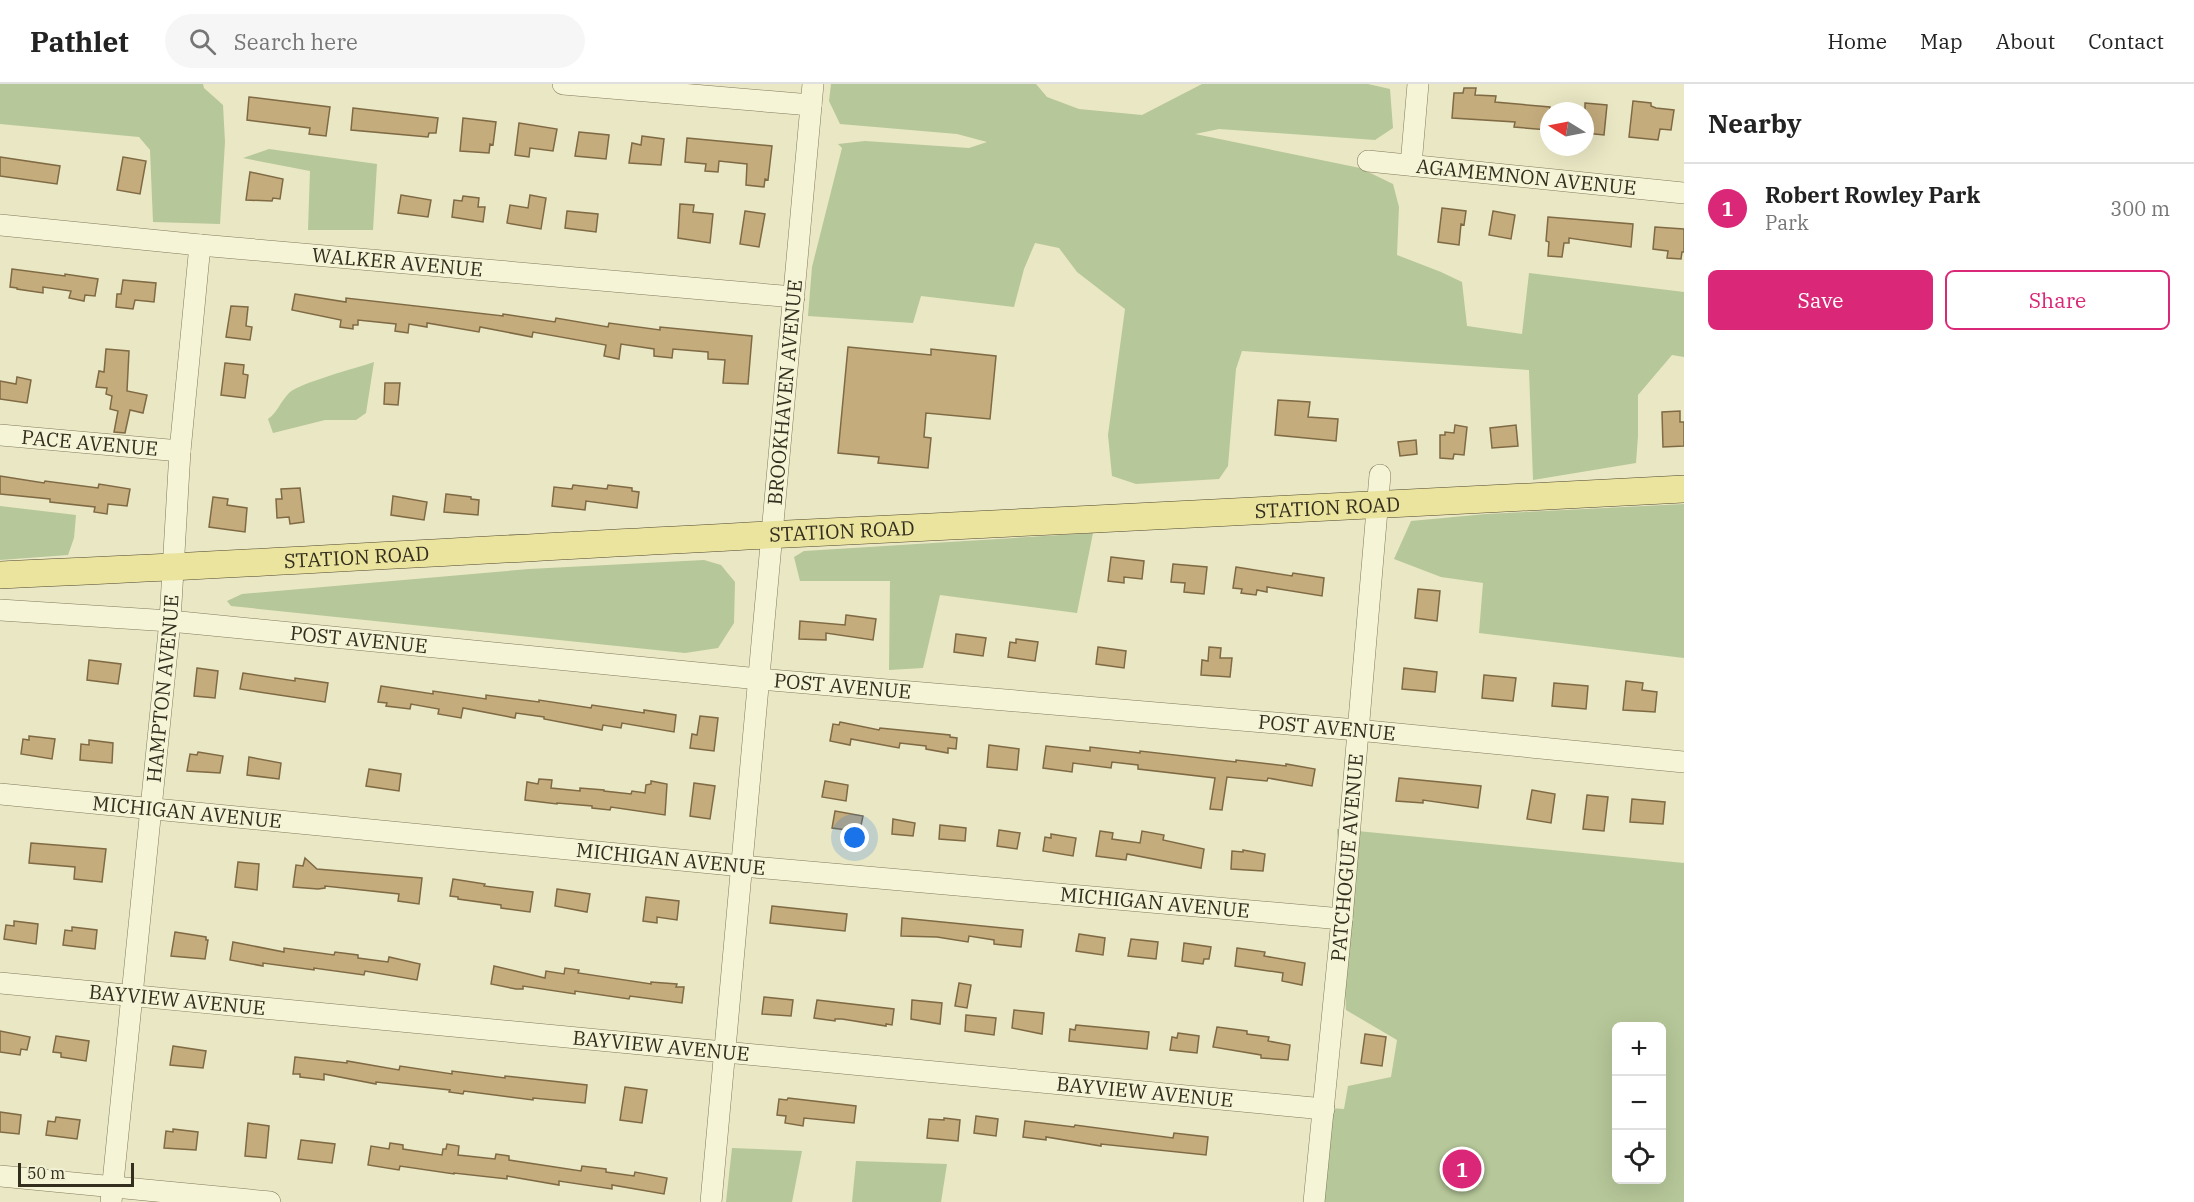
<!DOCTYPE html>
<meta charset="utf-8">
<style>
body{margin:0;font-family:"IBM Plex Serif",serif;background:#f6f6f6;color:#222}
.controls{position:absolute;right:18px;bottom:18px;display:grid;overflow:hidden;border-radius:9px;box-shadow:0 6px 24px #0002}
.controls button{width:54px;height:54px;display:grid;place-items:center;padding:0;border:0;border-bottom:2px solid #e0e0e0;background:#fff;color:#222;font:30px sans-serif}
.compass{position:absolute;left:1540px;top:18px;width:54px;height:54px;border-radius:50%;background:#fff;box-shadow:0 6px 24px #0002;rotate:280deg}
.scale{position:absolute;left:18px;bottom:15px;width:116px;box-sizing:border-box;padding-left:6px;border:3px solid #342e1f;border-top:0;font-size:16px;line-height:21px;white-space:nowrap;color:#342e1f;-webkit-text-stroke:4px #f2f0d3;paint-order:stroke}
.you{position:absolute;left:855px;top:754px;width:21px;height:21px;margin:-15px;border:4px solid #fff;border-radius:50%;background:#1a73e8;box-shadow:0 0 0 9px #1a73e833}
.badge{display:grid;place-items:center;width:39px;height:39px;border-radius:50%;background:#db2777;color:#fff;font-size:20px;font-weight:700}
.pin{position:absolute;translate:-50% -50%;border:3px solid #fff;box-shadow:0 2px 6px #0006}
.list{margin:0;padding:0;list-style:none}
h2{display:flex;justify-content:space-between;align-items:center;height:78px;margin:0;padding:0 24px;font-size:26px}
h2 small{font-size:20px;font-weight:400;color:#767676}
.list li{display:grid;grid-template-columns:39px 1fr auto;gap:18px;align-items:center;box-sizing:border-box;height:90px;padding:0 24px;border-top:2px solid #e0e0e0}
.list b{display:block;font-size:22px;white-space:nowrap}
.list p{margin:0;font-size:20px;white-space:nowrap;color:#767676}
.list em{font-size:20px;font-style:normal;color:#767676}
.actions{display:flex;gap:12px;padding:18px 24px}
.actions a{flex:1;padding:14px 0;border:2px solid #db2777;border-radius:9px;text-align:center;font-size:21px;color:#db2777}
.actions .main{background:#db2777;color:#fff}
.icon{flex:none;width:33px;height:33px;fill:none;stroke:currentColor;stroke-width:2;stroke-linecap:round;stroke-linejoin:round}
.map{position:relative;flex:none;width:1684px;height:1118px;overflow:hidden}
header{display:flex;align-items:center;gap:36px;box-sizing:border-box;height:84px;padding:0 30px;background:#fff;border-bottom:2px solid #e0e0e0}
header strong{font-size:28px}
nav{display:flex;gap:33px;margin-inline-start:auto;font-size:21px}
.search{width:420px;height:54px;background:#f6f6f6;display:flex;align-items:center;gap:15px;box-sizing:border-box;padding:0 21px;border-radius:33px;color:#767676;font-size:22px}
main{display:flex}
aside{flex:1;background:#fff}
.map>svg:first-child{display:block}
</style>
<header>
<strong>Pathlet</strong>
<div class="search"><svg class="icon" aria-label="search" viewBox="0 0 24 24"><circle cx="10" cy="10" r="6"/><path d="M15 15l6 6"/></svg>Search here</div>
<nav><a>Home</a><a>Map</a><a>About</a><a>Contact</a></nav>
</header>
<main>
<div class="map">
<svg width="1684" height="1118" viewBox="0 0 1684 1118">
<rect width="100%" height="100%" fill="#eae7c4"/>
<path fill="#b6c799" fill-rule="evenodd" d="M0 0H203L204 4 223 21 225 58 220 140 153 138 150 66 139 53 0 40Z
M831 0H1036L1047 13 1079 25 1142 31 1202 0H1368L1390 5 1393 44 1375 56 1219 45 1195 50 1360 84 1393 100 1399 123 1397 171 1441 188 1462 198 1467 242 1522 250 1529 189 1684 208V273L1672 271 1638 311V352L1636 379 1533 396 1529 286 1242 267 1236 285 1228 382 1219 395 1136 400 1112 392 1108 351 1125 225 1077 188 1059 164 1035 159 1024 185 1014 223 921 212 913 239 808 232 812 183 842 64 838 60 865 57 969 64 987 58 957 50 840 40 829 17Z
M269 65 377 80 373 146H308L310 87 243 74Z
M374 278 366 329 356 336H325L273 349 268 335C278 328 280 318 289 309 299 299 357 284 374 278Z
M1684 420V574L1479 549 1483 499 1441 493 1394 475 1411 437 1486 430Z
M0 422 76 431 74 454 68 471 0 476Z
M1093 449 1077 529 940 511 923 584 889 586 890 497H800L794 473 804 467Z
M704 476 721 481 735 498 734 539 718 564 685 569 231 522 227 517 242 510 529 485Z
M1337 745 1684 779V1118H1320L1329 1024 1344 1025 1348 1002 1391 993 1397 956 1346 926ZM1616 942H1662V1096H1616Z
M732 1064 802 1067 792 1118H726Z
M856 1077 947 1080 941 1118H852Z"/>
<path fill="#c4ac7d" stroke="#7f6a44" stroke-width="1.5" d="M1464 4H1476L1475 11 1496 12 1495 18 1550 23 1548 46 1514 43 1515 38 1452 34 1454 9H1463Z
M249 13 330 23 326 52 309 50 310 44 247 36Z
M1633 17 1651 19V22L1656 24 1674 26 1671 46 1660 45 1658 56 1629 53Z
M1585 19 1607 21 1604 51 1585 49Z
M353 24 438 34 436 49H429L428 53 351 46Z
M463 34 496 38 493 61 490 60 489 69 460 67Z
M519 39 557 45 553 67 530 64 529 73 515 71Z
M579 48 609 51 606 75 575 72Z
M642 52 664 55 661 81 629 79 632 59 641 61Z
M687 54 772 62 768 96 765 95 764 103 746 101 747 80 719 77 718 88 705 87 706 80 685 78Z
M0 73 60 82 57 100 0 92Z
M123 73 146 77 140 110 117 106Z
M250 88 283 95 280 115 273 114 272 117 246 116Z
M401 111 431 116 428 133 398 129Z
M530 111 546 114 541 145 507 139 510 121 528 124Z
M463 112 479 114 478 123H485L483 138 452 133 454 116 462 117Z
M680 120 694 121 693 128 713 130 710 159 678 154Z
M1442 124 1466 127 1464 141 1461 140 1459 161 1438 158Z
M567 127 598 130 596 148 565 144Z
M745 127 765 130 759 163 740 160Z
M1493 127 1515 131 1511 155 1489 151Z
M1548 133 1633 140 1631 163 1569 154V159H1564L1562 173 1548 172 1549 158 1546 157Z
M1655 143 1684 145V168H1682L1681 175 1667 174 1668 167 1653 165Z
M12 185 65 192V190L98 195 95 212 85 211 84 217 69 214 71 207 43 203V209L17 205V204L10 203Z
M123 196 156 199 154 218 135 216 133 225 116 223 117 210H121Z
M295 210 346 218V214L503 232V230L555 238 556 234 608 243 609 239 660 246V243L752 252 748 300 723 299 725 276 708 275V268L673 265 672 274 654 272V265L621 260 619 275 604 272 606 261 533 248 532 253 480 243 479 248 427 239V243L409 240 408 249 395 247 396 240 358 236V241H353V245L340 243 341 236 292 226Z
M231 222 248 223 246 242 252 243 250 256 226 253Z
M848 263 931 271V265L996 272 990 335 926 329 924 353 931 354 928 384 878 379 879 373 838 369Z
M106 265 129 267 127 307 147 311 143 329 130 326 125 349 114 348 118 327 110 325 112 312 106 310 107 304 96 303 99 287 104 288Z
M225 279 244 281 243 290 248 291 245 314 221 311Z
M17 293 31 296 27 319 0 315V297L16 300Z
M385 299H400L398 321 384 320Z
M1278 316 1310 318 1308 333 1338 335 1336 357 1275 351Z
M1680 327V338H1684V362L1663 363 1662 328Z
M1455 341 1467 343 1464 371 1454 370 1453 375 1440 374V351H1445V348L1454 349Z
M1516 341 1518 362 1492 364 1490 344Z
M1416 356 1417 370 1400 372 1398 358Z
M0 392 44 399 45 397 98 404 99 400 130 405 127 422 108 420 107 430 94 428 95 423 50 418V415L0 410Z
M573 401 607 405 608 401 632 404V407L639 408 637 424 586 417 585 426 552 422 554 403 572 405Z
M300 404 304 438 290 440 289 433 277 434 276 415H282L281 405Z
M446 410 471 413V415L479 416 478 431 444 428Z
M393 412 427 418 424 436 391 431Z
M213 413 228 415 227 421 247 424 245 448 209 443Z
M1111 473 1144 477 1142 495 1124 493V499L1108 497Z
M1173 480 1207 483 1204 510 1184 508 1185 499 1171 498Z
M1236 483 1292 492 1293 489 1324 494 1322 512 1267 503V508L1257 506 1256 511 1241 509 1242 505 1233 504Z
M1418 505 1440 507 1437 537 1415 534Z
M846 531 876 535 873 556 826 549V556L799 555 800 537 845 541Z
M956 550 986 554 983 572 954 568Z
M1016 555 1038 558 1035 577 1008 573 1010 558 1016 559Z
M1098 563 1126 567 1124 584 1096 580Z
M1209 563 1221 564 1220 574H1232L1230 593 1201 591 1202 576 1208 577Z
M89 576 121 580 118 600 87 596Z
M197 584 218 587 215 614 194 612Z
M1404 584 1437 588 1435 608 1402 605Z
M243 589 295 597V594L328 599 325 618 240 605Z
M1484 591 1516 594 1513 617 1482 614Z
M1626 597 1643 599 1642 606 1657 608 1655 628 1623 626Z
M1554 599 1588 602 1586 625 1552 622Z
M381 602 433 610V607L486 615V611L539 618V616L591 624 592 621 644 629V626L676 631 674 648 622 639 621 644 603 641 602 646 544 635V633L516 629 515 634 463 624 461 634 438 630 439 625 411 620 410 625 386 622 387 619 378 618Z
M700 632 718 634 714 667 690 664 692 650 697 651Z
M840 638 879 646 880 644 950 651V653L957 654 956 665 948 664V669L926 665V662L900 659 899 664 851 655 850 661 830 657 833 640 839 641Z
M29 652 55 655 52 675 21 670 23 655 29 656Z
M89 656 113 659 112 679 80 676 81 660 89 661Z
M989 661 1019 665 1017 686 987 683Z
M1046 662 1090 667V663L1140 669V667L1236 678V676L1286 682V680L1315 685 1312 702 1268 694 1267 697 1227 693 1222 726 1210 725 1215 694 1138 685V681L1112 678 1111 684 1073 679 1072 688 1043 684Z
M198 668 223 672 220 689 187 687 190 670 197 671Z
M249 673 281 679 279 695 247 691Z
M369 685 401 690 399 707 366 702Z
M1399 694 1481 702 1478 724 1423 716V719L1396 717Z
M539 695 552 696 551 704 580 707V704L604 706V707L631 710 632 707 645 709 646 701 651 700V697L667 700 665 731 611 723 610 726 592 724V722L557 719V720L525 716 527 698 538 700Z
M825 697 848 701 846 717 822 713Z
M694 699 715 702 710 735 690 732Z
M1532 706 1555 710 1551 739 1527 735Z
M1587 711 1608 713 1604 747 1583 745Z
M1632 715 1665 718 1663 740 1630 738Z
M835 727 863 732 860 746 854 745V747L832 744Z
M893 735 915 739 913 752 892 750Z
M940 741 966 744 965 757 939 755Z
M999 746 1020 749 1017 765 997 762Z
M1100 747 1113 749 1112 755 1140 759 1142 747 1164 751 1163 756 1204 765 1201 784 1127 770 1126 776 1096 772Z
M1051 750 1076 754 1073 772 1043 767 1045 753 1051 754Z
M31 759 106 765 102 798 74 795 75 783 29 779Z
M1243 766 1265 770 1263 787 1231 785 1232 767 1243 768Z
M305 774 317 785 422 794 419 820 398 817 399 810 325 802V804L318 805 293 803 296 781 303 782Z
M238 778 259 780 257 806 235 803Z
M453 795 485 800 484 802 533 808 530 828 501 824V821L458 815V813L450 812Z
M557 805 590 810 587 828 555 822Z
M646 813 679 817 677 836 657 833V839L643 837Z
M772 822 847 830 845 847 770 839Z
M902 834 1023 846 1021 863 994 860V856L969 852 968 858 937 853 901 852Z
M14 837 38 840 36 860 4 855 6 841 14 842Z
M72 843 97 846 95 865 63 861 65 846 72 847Z
M175 848 206 853V856H208L205 875 171 872Z
M1079 850 1105 854 1103 871 1076 867Z
M1131 855 1158 858 1156 875 1128 872Z
M233 858 284 868V864L334 871 335 868 358 871V874L388 878 389 873 420 880 417 896 365 887 364 891 314 884V886L263 879V882L230 876Z
M1184 859 1211 863 1209 875H1204L1203 880 1182 877Z
M1237 864 1265 868 1264 872 1305 879 1302 901 1282 897 1283 889 1235 882Z
M494 882 545 894 546 887 564 890 565 884 579 886 578 889 651 900V898L677 900 676 903H684L682 919 630 912 629 915 575 907V910L523 902V905H516L491 900Z
M959 899 971 901 967 924 955 922Z
M764 913 793 916 791 932 762 930Z
M817 916 894 925 892 941 886 940V942L842 935H835V937L814 934Z
M912 916 942 919 940 940 911 935Z
M1014 926 1044 929 1042 950 1012 944Z
M966 931 996 934 994 951 965 947Z
M1076 941 1149 948 1147 965 1069 957 1070 945 1075 946Z
M1217 943 1247 947V950L1269 953 1268 957 1290 961 1288 976 1261 974V971L1213 963Z
M0 947 30 953 27 966 21 965 20 971 0 968Z
M1178 949 1199 952 1197 969 1170 966 1172 953 1177 954Z
M1365 950 1386 953 1382 982 1361 979Z
M56 952 89 957 86 977 61 973V969L53 968Z
M173 962 206 967 203 984 170 981Z
M295 973 347 979V977L399 986 400 982 452 990V987L505 994V992L587 1001 585 1019 533 1014V1016L464 1007 463 1010 449 1008 450 1006 376 998V1000L324 990V996L300 993V990H293Z
M625 1003 647 1006 642 1039 620 1036Z
M788 1014 856 1022 854 1039 804 1034 803 1042 785 1039 786 1032 777 1031 779 1015 787 1016Z
M0 1028 21 1031 19 1050 0 1048Z
M976 1032 998 1035 996 1052 974 1049Z
M56 1033 80 1036 77 1055 46 1051 48 1037 55 1038Z
M944 1034 960 1036 958 1057 927 1054 929 1035 944 1036Z
M1025 1037 1074 1043 1075 1041 1173 1054 1174 1049 1208 1053 1206 1071 1101 1060V1062L1046 1053V1056L1023 1053Z
M248 1039 269 1042 266 1074 245 1072Z
M173 1045 198 1048 196 1066 164 1064 166 1047 173 1048Z
M301 1056 335 1060 332 1079 298 1075Z
M390 1059 403 1061V1065L442 1071 443 1065H446L447 1060 459 1062 458 1071 495 1075 496 1070 509 1072V1076L581 1087 582 1082 606 1085V1088L634 1092 635 1088 667 1094 664 1110 612 1101V1105L559 1097V1101L507 1092V1095L454 1089V1090L400 1082 399 1086 368 1081 371 1062 389 1065Z"/>
<g fill="none" stroke-linecap="round" stroke-linejoin="round">
<defs>
<g id="minor">
<path d="M563 0 811 21"/>
<path id="s1" d="M1368 77 1684 109"/>
<path d="M1411 81 1418 0"/>
<path id="s2" d="M0 141 200 161 794 213"/>
<path id="s3" d="M0 351 180 367"/>
<path id="s4" d="M0 526 170 537 759 595 1357 646 1684 678"/>
<path id="s5" d="M0 710 742 782 1342 835"/>
<path id="s6" d="M0 899 1324 1025"/>
<path d="M0 1092 270 1118"/>
<path id="s7" d="M111 1118 170 537 180 367 200 161"/>
<path id="s8" d="M711 1118 813 0"/>
<path id="s9" d="M1314 1118 1342 835 1380 391"/>
</g>
<g id="major">
<path id="s10" d="M0 491C262 480 525 463 787 450 1086 435 1385 422 1684 405"/>
</g>
</defs>
<use href="#minor" stroke="#827a5c" stroke-width="22"/>
<use href="#major" stroke="#514730" stroke-width="28"/>
<use href="#minor" stroke="#f5f4d6" stroke-width="21"/>
<use href="#major" stroke="#eae49f" stroke-width="27"/>
</g>
<g text-anchor="middle" stroke-width="6" stroke-linejoin="round" paint-order="stroke">
<g font-size="20" fill="#342e1f" stroke="#f2f0d3">
<text dy="7" stroke="none"><textPath href="#s1" startOffset="159">AGAMEMNON AVENUE</textPath></text>
<text dy="7" stroke="none"><textPath href="#s2" startOffset="399">WALKER AVENUE</textPath></text>
<text dy="7" stroke="none"><textPath href="#s8" startOffset="813">BROOKHAVEN AVENUE</textPath></text>
<text dy="7" stroke="none"><textPath href="#s3" startOffset="90">PACE AVENUE</textPath></text>
<text dy="7" stroke="none"><textPath href="#s10" startOffset="1329">STATION ROAD</textPath></text>
<text dy="7" stroke="none"><textPath href="#s10" startOffset="843">STATION ROAD</textPath></text>
<text dy="7" stroke="none"><textPath href="#s10" startOffset="357">STATION ROAD</textPath></text>
<text dy="7" stroke="none"><textPath href="#s4" startOffset="360">POST AVENUE</textPath></text>
<text dy="7" stroke="none"><textPath href="#s4" startOffset="846">POST AVENUE</textPath></text>
<text dy="7" stroke="none"><textPath href="#s7" startOffset="516">HAMPTON AVENUE</textPath></text>
<text dy="7" stroke="none"><textPath href="#s4" startOffset="1332">POST AVENUE</textPath></text>
<text dy="7" stroke="none"><textPath href="#s5" startOffset="188">MICHIGAN AVENUE</textPath></text>
<text dy="7" stroke="none"><textPath href="#s9" startOffset="346">PATCHOGUE AVENUE</textPath></text>
<text dy="7" stroke="none"><textPath href="#s5" startOffset="674">MICHIGAN AVENUE</textPath></text>
<text dy="7" stroke="none"><textPath href="#s5" startOffset="1160">MICHIGAN AVENUE</textPath></text>
<text dy="7" stroke="none"><textPath href="#s6" startOffset="178">BAYVIEW AVENUE</textPath></text>
<text dy="7" stroke="none"><textPath href="#s6" startOffset="664">BAYVIEW AVENUE</textPath></text>
<text dy="7" stroke="none"><textPath href="#s6" startOffset="1150">BAYVIEW AVENUE</textPath></text>
</g>
</g>
</svg>
<div class="controls">
<button>+</button>
<button>−</button>
<button><svg class="icon" aria-label="locate" viewBox="0 0 24 24"><circle cx="12" cy="12" r="6"/><path d="M12 2v4M12 18v4M2 12h4M18 12h4"/></svg></button>
</div>
<svg class="compass" viewBox="-18 -18 36 36"><path d="M0-13l5 13h-10z" fill="#e53935"/><path d="M0 13l5-13h-10z" fill="#767676"/></svg>
<div class="scale">50 m</div>
<div class="you"></div>
<div class="pin badge" style="left:1462px;top:1085px">1</div>
</div>
<aside>
<h2>Nearby<small></small></h2>
<ul class="list">
<li><span class="badge">1</span><div><b>Robert Rowley Park</b><p>Park</p></div><em>300 m</em></li>
</ul>
<div class="actions"><a class="main">Save</a><a>Share</a></div>
</aside>
</main>
